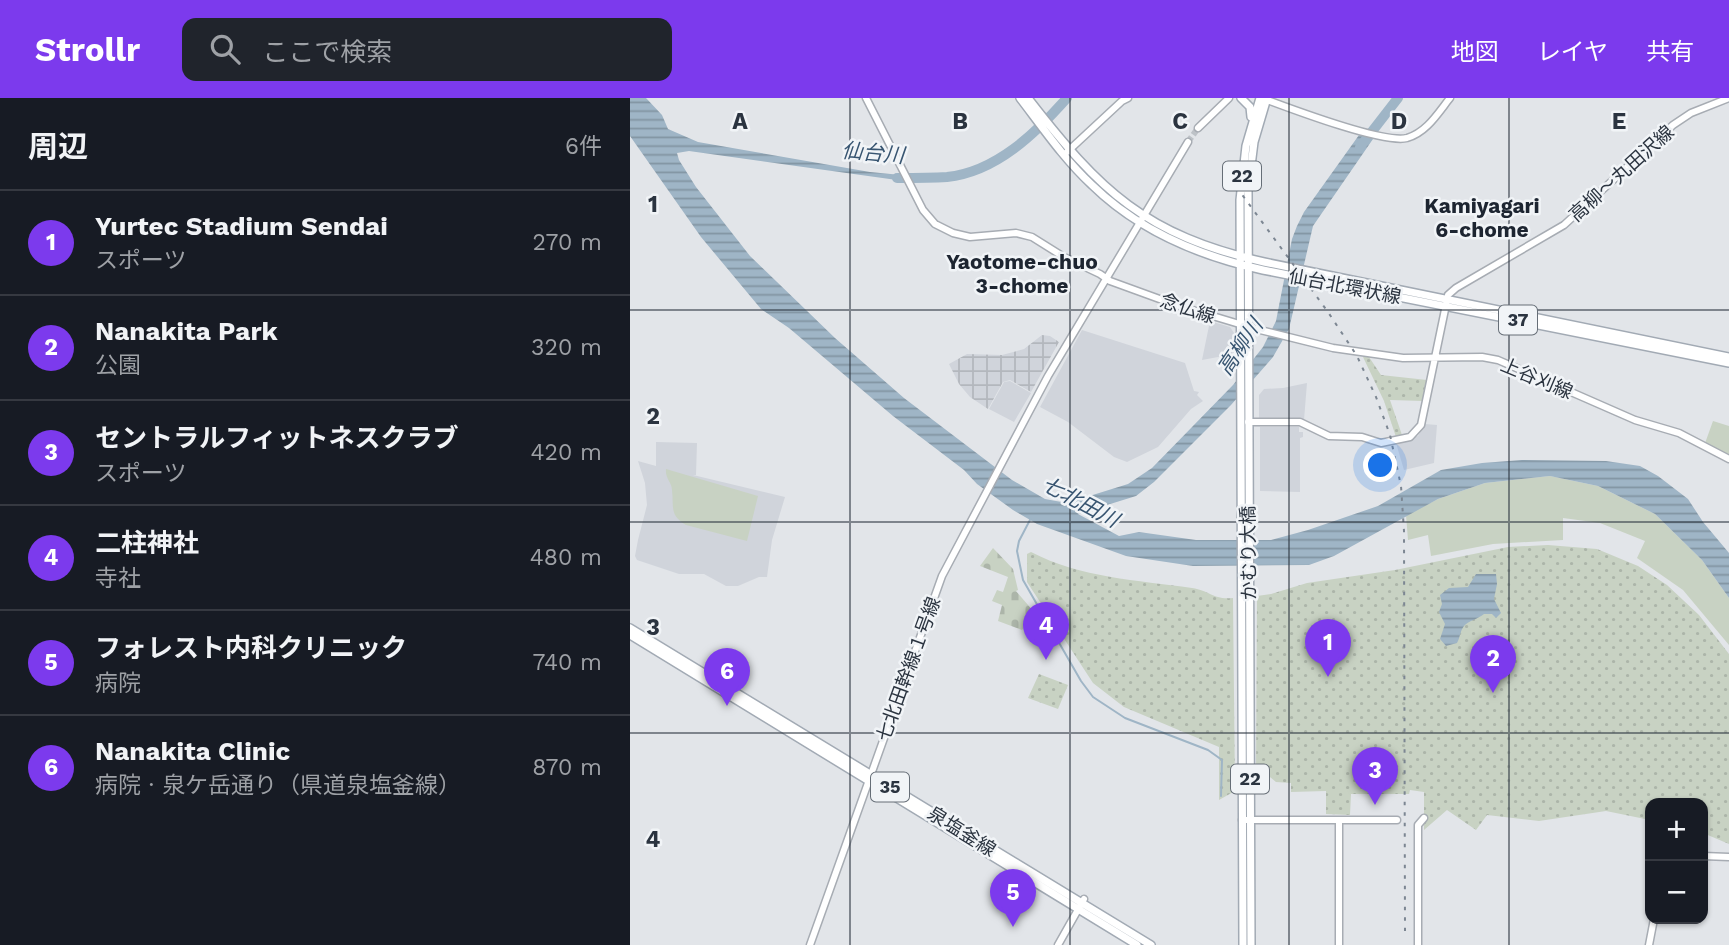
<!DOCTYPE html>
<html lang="ja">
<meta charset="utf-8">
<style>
body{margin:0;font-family:"Work Sans","Noto Sans JP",sans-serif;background:#20242c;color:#f1f3f6}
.controls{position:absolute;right:21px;bottom:21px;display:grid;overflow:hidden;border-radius:14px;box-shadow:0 2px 5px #0004}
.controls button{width:63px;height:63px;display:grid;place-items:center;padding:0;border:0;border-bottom:2px solid #363941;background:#171b24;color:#f1f3f6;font:35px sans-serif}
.you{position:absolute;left:751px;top:368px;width:24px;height:24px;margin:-18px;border:5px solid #fff;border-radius:50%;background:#1a73e8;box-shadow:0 0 0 10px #1a73e833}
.badge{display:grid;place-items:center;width:46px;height:46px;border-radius:50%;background:#7c3aed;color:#fff;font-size:23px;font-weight:700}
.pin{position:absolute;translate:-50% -58px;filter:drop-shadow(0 2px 4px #0008)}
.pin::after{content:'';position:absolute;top:37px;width:24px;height:21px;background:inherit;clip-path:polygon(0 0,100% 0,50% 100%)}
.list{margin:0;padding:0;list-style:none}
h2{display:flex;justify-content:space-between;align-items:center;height:91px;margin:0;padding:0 28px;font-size:30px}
h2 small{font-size:23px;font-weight:400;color:#9ea1a6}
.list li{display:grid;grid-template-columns:46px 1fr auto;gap:21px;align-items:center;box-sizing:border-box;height:105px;padding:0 28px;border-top:2px solid #363941}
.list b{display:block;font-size:26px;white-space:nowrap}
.list p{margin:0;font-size:23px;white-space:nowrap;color:#9ea1a6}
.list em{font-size:23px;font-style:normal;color:#9ea1a6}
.icon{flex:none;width:38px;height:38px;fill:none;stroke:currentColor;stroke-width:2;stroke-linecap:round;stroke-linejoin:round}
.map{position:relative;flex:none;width:1099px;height:847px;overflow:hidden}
header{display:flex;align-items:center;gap:42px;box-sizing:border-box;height:98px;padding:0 35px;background:#7c3aed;color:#fff}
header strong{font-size:33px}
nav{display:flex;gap:38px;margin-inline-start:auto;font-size:24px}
.search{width:490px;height:63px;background:#20242c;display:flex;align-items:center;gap:18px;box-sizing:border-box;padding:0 24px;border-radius:14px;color:#9ea1a6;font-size:26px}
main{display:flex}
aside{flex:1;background:#171b24}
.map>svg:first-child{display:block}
</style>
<header>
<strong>Strollr</strong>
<div class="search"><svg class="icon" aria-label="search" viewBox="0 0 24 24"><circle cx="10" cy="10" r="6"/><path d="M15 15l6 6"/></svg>ここで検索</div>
<nav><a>地図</a><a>レイヤ</a><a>共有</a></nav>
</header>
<main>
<aside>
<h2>周辺<small>6件</small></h2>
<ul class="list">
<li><span class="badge">1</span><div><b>Yurtec Stadium Sendai</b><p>スポーツ</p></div><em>270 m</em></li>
<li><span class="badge">2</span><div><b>Nanakita Park</b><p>公園</p></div><em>320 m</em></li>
<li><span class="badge">3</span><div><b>セントラルフィットネスクラブ</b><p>スポーツ</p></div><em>420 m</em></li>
<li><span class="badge">4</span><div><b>二柱神社</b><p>寺社</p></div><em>480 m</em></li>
<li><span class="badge">5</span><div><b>フォレスト内科クリニック</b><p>病院</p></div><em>740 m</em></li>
<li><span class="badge">6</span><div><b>Nanakita Clinic</b><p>病院 · 泉ケ岳通り（県道泉塩釜線）</p></div><em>870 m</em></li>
</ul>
</aside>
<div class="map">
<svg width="1099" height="847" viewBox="0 0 1099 847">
<defs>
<pattern id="industrial-grid" width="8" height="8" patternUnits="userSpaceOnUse" patternTransform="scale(1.75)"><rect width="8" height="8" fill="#d0d4db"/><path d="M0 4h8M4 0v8" fill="none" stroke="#b3b7bd"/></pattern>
<pattern id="cemetery-stones" width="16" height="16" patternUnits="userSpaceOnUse" patternTransform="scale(1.75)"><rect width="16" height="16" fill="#c8d2c3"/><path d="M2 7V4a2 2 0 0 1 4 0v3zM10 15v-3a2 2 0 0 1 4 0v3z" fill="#acb5a9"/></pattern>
<pattern id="park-dots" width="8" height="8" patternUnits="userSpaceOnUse" patternTransform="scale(1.75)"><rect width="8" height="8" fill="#c8d2c3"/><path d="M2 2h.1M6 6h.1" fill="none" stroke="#acb5a9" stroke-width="1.8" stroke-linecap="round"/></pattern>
<pattern id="water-rules" width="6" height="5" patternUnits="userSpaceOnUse" patternTransform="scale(1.75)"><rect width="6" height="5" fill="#9fb5c6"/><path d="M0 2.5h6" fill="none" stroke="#8294a2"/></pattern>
</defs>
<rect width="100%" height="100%" fill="#e2e5e9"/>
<path fill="#d0d4db" d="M580 223 600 229 604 235V256L572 262Z
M452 232 555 265 564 293 569 294 567 297 573 303 561 311 528 349 497 364 484 359 438 324 410 309Z
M380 283 401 295 384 324 359 311 374 284Z
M677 285 674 322H629V297L634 291 653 290Z
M795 326 807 327 804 365 774 372 766 345 788 338Z
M630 329H669V334H673V339L670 340V394L630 393Z
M26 344 67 345 66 377H63L155 399 142 442 137 479H129L108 488H96L74 476H49L7 462 5 458 8 442 17 407 15 385 8 363 26 368Z"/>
<path fill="url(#industrial-grid)" d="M412 237 420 238 429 244 401 294 380 282 373 284 358 311 340 299 329 286 319 266 337 256 372 257 394 251Z"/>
<path fill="#c8d2c3" d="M1083 323 1099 328V359L1074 348Z
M36 371 128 398 117 443 56 427C39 417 44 409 42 392 42 384 35 381 36 371Z
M920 378 968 388 1025 416 1072 462 1099 500V547L1053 492 1007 460 1015 443 970 425 933 420V442L863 446 801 458 798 437 778 442 776 417 808 401 855 385Z"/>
<path fill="url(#cemetery-stones)" d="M363 450 383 471 388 492 386 493 404 514 392 532 368 523 372 507 362 503 367 492 373 494 378 479 350 468Z"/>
<path fill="url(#park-dots)" d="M733 259H739L751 277 797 282 793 303 760 302 772 337 766 339 754 303Z
M918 447 967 451 1008 468 1037 487 1069 517 1099 556V746L1073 735V705H1020V722L976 713 909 723 857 717 846 732 817 712 794 732V694L780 692 779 696H721L720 717 696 716V693L661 694V685L646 684 634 674 626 680 627 498 641 496 677 485 765 472 878 449Z
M401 454C451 480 507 482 562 490 581 493 583 502 603 500L605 693 589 702V649L494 609 463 585 397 484V456Z
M409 576 438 587 428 611 398 600Z"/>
<path fill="url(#water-rules)" d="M0 0H16L32 17 38 31 68 44 240 74 271 77 274 83 59 53 47 55 49 62 66 89 120 158 205 240 274 300 382 382 415 401 437 405 498 386 522 370 603 287 633 249 646 223 662 141 667 128 674 114 729 37 743 41 683 128 659 231 643 259 601 307 524 384 506 398 448 416 489 438 509 434 566 442H641L678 432 748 408 811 372 852 365 892 362 976 363 1010 368 1028 378 1058 401 1073 424 1099 455V500L1072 462 1025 416 968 388 920 378 855 385 808 401 704 458 679 467 563 468 496 458 407 426 383 412 347 386 334 372 263 318 159 230 131 211 71 139 0 38Z
M846 476H866L867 486 864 501 871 515 866 520 862 516H854C848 521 838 523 834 528 830 533 830 540 827 545L816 548 810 541 815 526 809 514 812 506 810 497 819 490 838 489Z"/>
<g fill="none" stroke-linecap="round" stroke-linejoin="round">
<path stroke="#9fb5c6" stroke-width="2" d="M401 420 389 443 387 453 393 482 451 583 463 599 495 620 578 652 592 662 591 698"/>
<path stroke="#9fb5c6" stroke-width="10" d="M730 49 768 0
M267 80C284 80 300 80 317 79 366 74 406 35 437 0"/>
<path stroke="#bdc2c7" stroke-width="6" stroke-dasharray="6 3" stroke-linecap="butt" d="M558 44 568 30"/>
<defs>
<path id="secondary" d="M236 0 293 112 305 126 323 135 340 139 386 135 402 139 434 159 470 176 480 183 546 207 626 231 703 250 773 260 852 259 868 262 1005 322 1049 335 1099 361
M632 0C659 10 753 46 777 40 797 34 808 15 820 0
M568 30 599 0
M437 54 492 3 498 0
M618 324H670L699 338 732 339 751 345 780 339 791 327 818 197 826 190 934 127 1043 27 1061 15 1099 0
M612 722H767
M709 722V847
M1073 758 1099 759
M180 847 312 478 418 278 558 44
M428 847 454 801
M788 847V727L794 720
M1019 847 1024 821"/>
<path id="primary" d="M390 0C413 30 434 61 462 87 509 133 569 158 633 172L1099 265
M398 0C470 93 515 137 634 164L1099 259
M611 0 620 9 621 19
M0 530 521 847
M0 537 507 847
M613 847 610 102 616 48 630 0
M621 847 618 92 624 44 637 0"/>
</defs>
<use href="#secondary" stroke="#a7acb3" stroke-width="9"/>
<use href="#primary" stroke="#a2aab4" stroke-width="10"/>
<use href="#secondary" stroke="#fff" stroke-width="6"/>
<use href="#primary" stroke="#fff" stroke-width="7"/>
<path stroke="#7c8692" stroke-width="2" stroke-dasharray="3.5 7" stroke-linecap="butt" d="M594 72 698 214 727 258 746 299 760 337 771 388 774 433 775 833"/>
</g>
<path fill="none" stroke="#2b3440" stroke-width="2" stroke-opacity="0.55" d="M220 0V847M440 0V847M659 0V847M879 0V847M0 212H1099M0 424H1099M0 635H1099"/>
<g text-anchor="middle" stroke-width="5" stroke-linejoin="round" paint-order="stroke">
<g fill="#f1f4f7" stroke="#666e77" stroke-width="2">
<rect x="593" y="63.5" width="38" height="29" rx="5"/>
<rect x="869" y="207.5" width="38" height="29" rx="5"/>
<rect x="601" y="666.5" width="38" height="29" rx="5"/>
<rect x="241" y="674.5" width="38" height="29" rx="5"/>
</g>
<g font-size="18" font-weight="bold" fill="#2b3440">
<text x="612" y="84">22</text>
<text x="888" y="228">37</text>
<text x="620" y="687">22</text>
<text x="260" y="695">35</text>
</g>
<g font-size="19" fill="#2b3440" stroke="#f1f4f7">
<text transform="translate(991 75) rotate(-42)" y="7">高柳～丸田沢線</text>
<text transform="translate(715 188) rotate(11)" y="7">仙台北環状線</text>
<text transform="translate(558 210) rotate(18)" y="7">念仏線</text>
<text transform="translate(907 280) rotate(23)" y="7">上谷刈線</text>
<text transform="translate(618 455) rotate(-91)" y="7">かむり大橋</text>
<text transform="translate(278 571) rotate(-70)" y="7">七北田幹線１号線</text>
<text transform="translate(332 733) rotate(32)" y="7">泉塩釜線</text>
</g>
<g font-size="21" font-style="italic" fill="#385571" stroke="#f1f4f7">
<text transform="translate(243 55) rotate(5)" y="7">仙台川</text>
<text transform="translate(610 249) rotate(-56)" y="7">高柳川</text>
<text transform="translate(450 404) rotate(28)" y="7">七北田川</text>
</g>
<g font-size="21" font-weight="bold" fill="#1d2531" stroke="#f1f4f7">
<text x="852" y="115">Kamiyagari<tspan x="852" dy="24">6-chome</tspan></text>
<text x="392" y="171">Yaotome-chuo<tspan x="392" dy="24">3-chome</tspan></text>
</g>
</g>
<g font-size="23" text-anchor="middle" font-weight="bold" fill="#2b3440" stroke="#f1f4f7" stroke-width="5" stroke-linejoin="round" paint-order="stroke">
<text x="110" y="31">A</text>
<text x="330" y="31">B</text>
<text x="550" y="31">C</text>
<text x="769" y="31">D</text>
<text x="989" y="31">E</text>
<text x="23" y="114">1</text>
<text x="23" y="326">2</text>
<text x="23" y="537">3</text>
<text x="23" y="749">4</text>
</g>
</svg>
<div class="controls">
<button>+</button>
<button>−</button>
</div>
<div class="you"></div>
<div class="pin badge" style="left:698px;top:579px">1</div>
<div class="pin badge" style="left:863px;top:595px">2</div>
<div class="pin badge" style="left:745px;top:707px">3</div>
<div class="pin badge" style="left:416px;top:562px">4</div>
<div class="pin badge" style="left:383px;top:829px">5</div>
<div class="pin badge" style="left:97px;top:608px">6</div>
</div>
</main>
